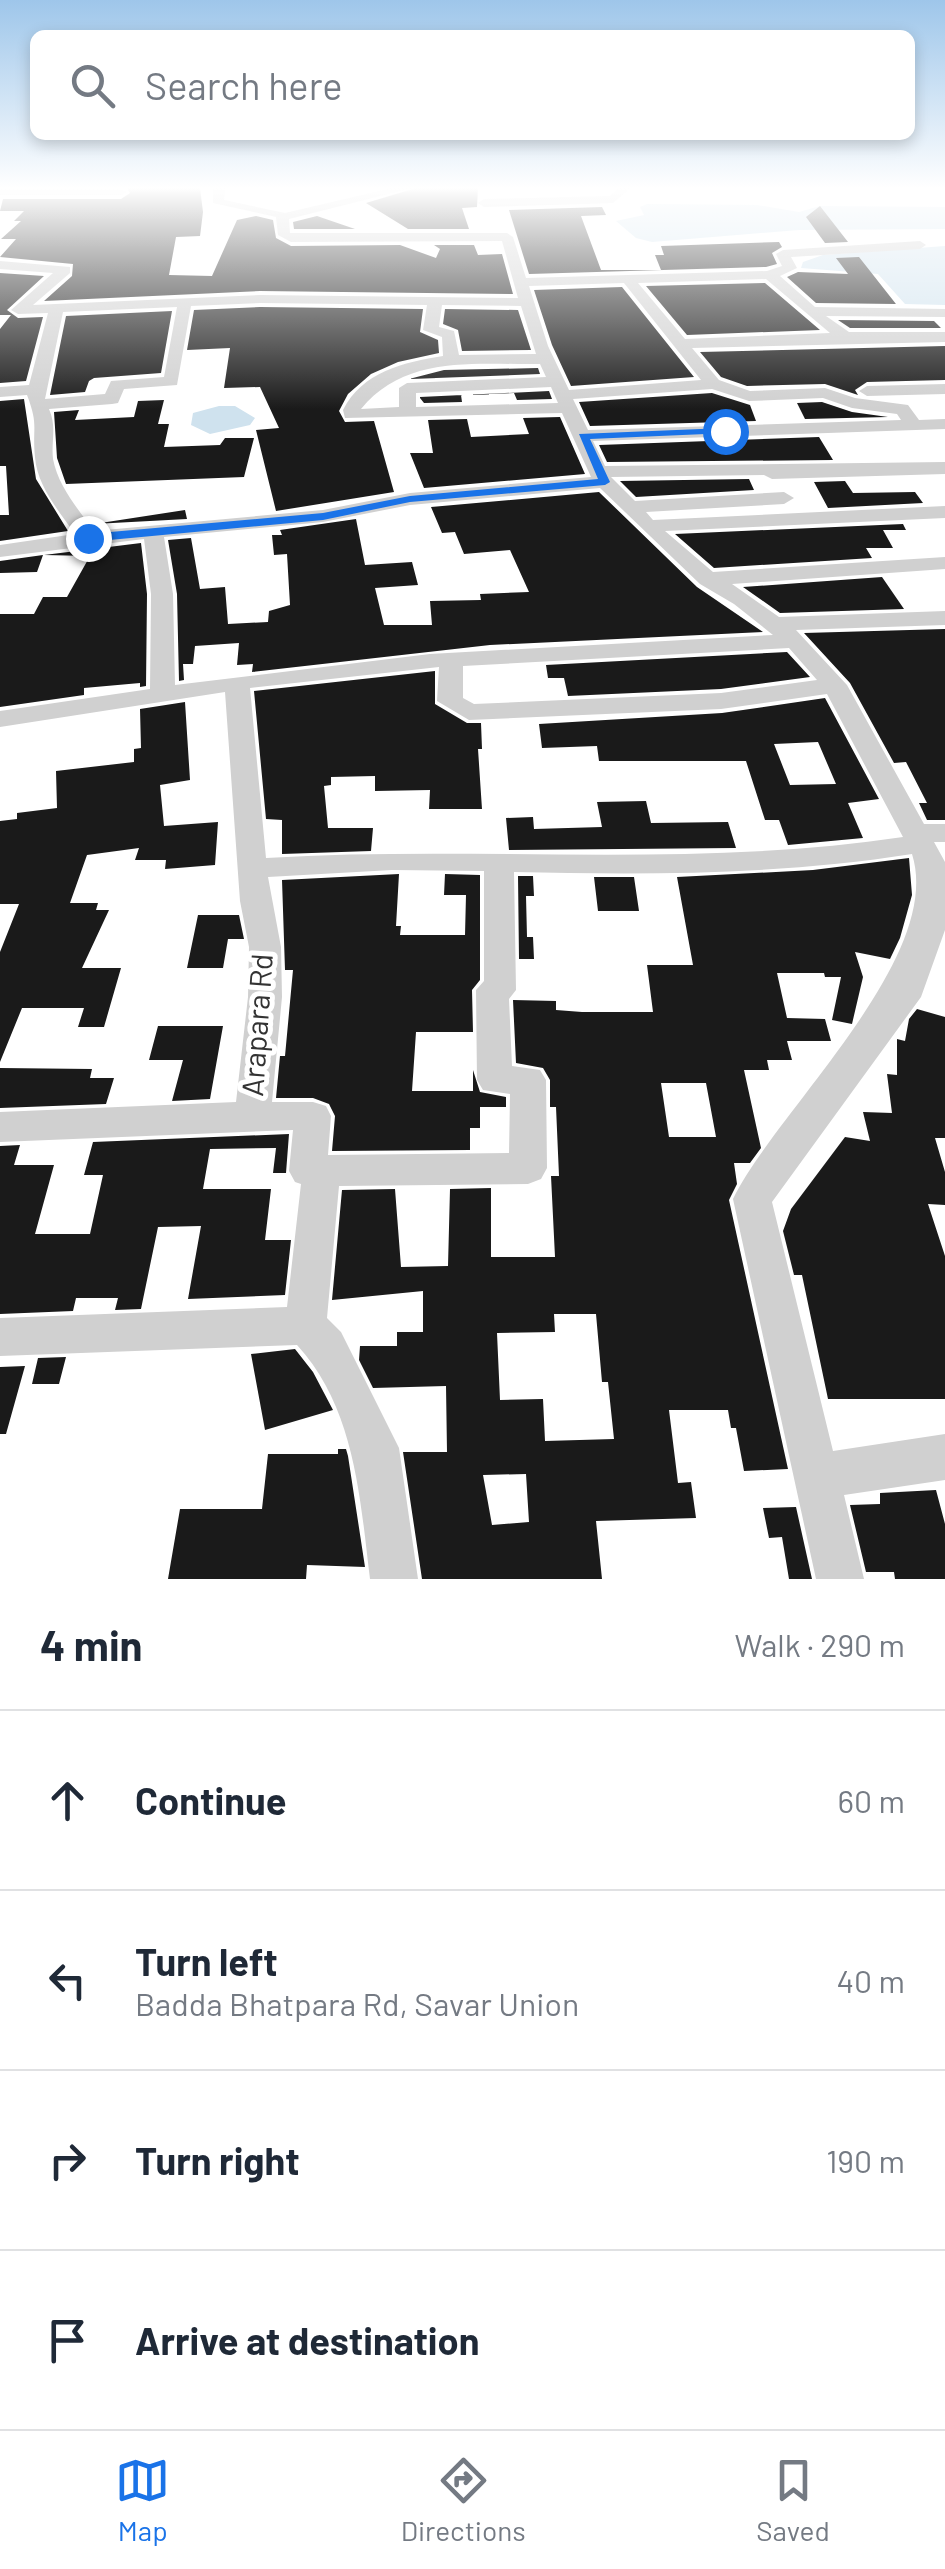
<!DOCTYPE html>
<meta charset="utf-8">
<style>
body{margin:0;font-family:Barlow,sans-serif;background:#f2f2f3;color:#1f2937}
.stop{position:absolute;width:30px;height:30px;margin:-22px;border:8px solid #1a73e8;border-radius:50%;background:#fff}
.stop.end{background:#1a73e8;border-color:#fff;box-shadow:0 2px 10px #0008}
.list{margin:0;padding:0;list-style:none}
h2{display:flex;justify-content:space-between;align-items:center;height:130px;margin:0;padding:0 40px;font-size:42px}
h2 small{font-size:32px;font-weight:400;color:#747a83}
.list li{display:grid;grid-template-columns:65px 1fr auto;gap:30px;align-items:center;box-sizing:border-box;height:180px;padding:0 40px;border-top:2px solid #e0e1e3}
.list b{display:block;font-size:38px;white-space:nowrap}
.list p{margin:0;font-size:32px;white-space:nowrap;color:#747a83}
.list em{font-size:32px;font-style:normal;color:#747a83}
.icon{flex:none;width:55px;height:55px;fill:none;stroke:currentColor;stroke-width:2;stroke-linecap:round;stroke-linejoin:round}
.map{position:relative;flex:none;width:945px;height:1579px;overflow:hidden}
.search{position:absolute;background:#fff;box-shadow:0 5px 15px #0003;left:30px;right:30px;top:30px;height:110px;display:flex;align-items:center;gap:25px;box-sizing:border-box;padding:0 35px;border-radius:15px;color:#747a83;font-size:38px}
.sheet{height:850px;background:#fff}
nav{display:flex;justify-content:space-around;align-items:center;box-sizing:border-box;height:140px;border-top:2px solid #e0e1e3;background:#fff;font-size:28px;color:#747a83}
nav a{display:grid;justify-items:center;gap:5px}
nav .on{color:#1a73e8}
.map>svg:first-child{display:block}
</style>
<div class="map">
<svg width="945" height="1579" viewBox="0 0 945 1579">
<rect width="100%" height="100%" fill="#fff"/>
<path fill="#cfe2ee" d="M647 204 757 205 799 212 820 206 945 207V229L799 230 652 242 636 238 616 221 644 215 640 207Z
M945 246V305L905 304 878 274 801 268 803 262 823 255Z
M219 406H235L255 418 250 425 210 434 191 425 193 413Z"/>
<path fill="#1a1a1a" fill-rule="evenodd" d="M127 188H200L203 212 200 236 176 237 169 275 212 276 237 220 256 216 273 220 276 238 291 246 400 245 436 258 440 249 434 245H474L478 255 502 254 513 294 260 291 44 301 72 276 73 264 0 257 16 239H1L21 221H14L24 211H0L3 199H121L130 193Z
M416 188H478L477 207 462 208 469 229H408L366 203Z
M820 206 848 242 825 243 806 217Z
M602 207 606 215 581 216 601 270H661L655 255H664L661 246 779 242 782 247 772 253 777 264 766 267 529 274 509 210Z
M317 216 355 229H294L293 222Z
M859 257 896 304 816 303 787 277 798 272 848 274 836 258Z
M0 273 44 276 7 310 18 318 43 317 26 381 0 383V329L11 315H0Z
M765 283 820 330 687 335 646 286Z
M622 287 694 377 571 386 552 345 534 290Z
M260 307 423 309 420 332 438 340 439 353 398 362 371 374 348 394 339 411 345 422 374 421 394 492 276 511 256 430 279 428 260 387 224 388 230 348 187 350 194 310Z
M445 309 518 310 531 350 462 351 458 330 443 324Z
M172 311 161 373 94 378 89 381 85 392 50 395 66 316Z
M838 320 934 321 941 328H850Z
M945 346V380L867 382 855 390 858 395 825 384 747 386 721 377 700 352Z
M538 368 540 374 409 379 444 370Z
M549 391 552 399 517 400 514 393 461 395 462 402 424 403 420 398V397Z
M712 393 750 405 756 421 590 426 579 402Z
M24 399 36 479 68 531 0 541V515H9L6 466H0V401Z
M164 400 158 424H169L164 447 220 445 225 438H254L244 477 66 484 57 458 54 412 79 410 75 420 134 417 138 401Z
M822 402 852 412 888 417 805 419 797 403Z
M560 417 585 474 424 488 410 453H433L428 420 467 419 471 437 529 434 523 418Z
M819 437 833 460 607 462 599 445Z
M749 479 754 490 636 497 620 481Z
M845 481 853 493 915 492 923 503 828 508 814 482Z
M599 492 697 587 763 632 490 645 252 672 253 664 237 665 239 643 195 646 193 664H183L184 680 179 681 177 594 168 540 191 538 200 589 225 587 228 624 268 622 269 611 290 605 287 554 274 555 272 535H282L280 530 356 519 365 565 412 562 418 585 375 588 384 625H432L430 601 481 600 480 594 529 592 510 550 464 554 455 532 442 533 431 507Z
M185 510 187 519 94 524Z
M903 524 906 530H883L893 548H866L872 558 714 568 675 534Z
M141 543 147 594 146 686 140 687V683L84 688V695L0 707V614H34L43 597H67L90 556 44 555Z
M43 555 37 572 0 573V561Z
M882 577 904 609 780 613 743 587Z
M945 629V820H927L919 803H927L906 762 894 763 850 683 804 633Z
M787 652 810 677 721 689 568 696 564 678H548L546 665Z
M435 671V704L467 723H481L482 749H478L482 809H429L430 790 375 791V776L331 777V785L324 786 328 828H373L371 851 282 854V820L266 819 254 691Z
M825 698 879 799 848 803 863 838 788 845 779 820H765L746 761H599L597 746 542 748 539 724 722 713ZM818 742 836 784 790 785 774 744Z
M185 702 190 780 160 785 164 826 218 822 215 865 165 869 166 860H135L139 848 87 855 70 903H98L96 910H109L82 968H121L104 1027H78L84 1008H22L0 1062V952L19 904H0V821L17 819V813L57 808 56 771 134 762V749L141 748 140 709Z
M646 801 651 823 728 822 736 848 509 850 506 818 533 817 534 829 602 827 597 802Z
M909 858 912 895 900 938 890 959 855 952 863 977 852 1024 832 1020 841 977H825L824 973H777L787 1018 825 1019 831 1041H787L792 1060H767L769 1070H744L761 1148 750 1163H734L737 1184 729 1200 788 1469 744 1471 736 1428H731L728 1410H669L678 1483 691 1482 696 1518 596 1521 602 1579H422L403 1452H447L446 1386 373 1388 359 1360 360 1346H397V1332H423V1291L332 1300 342 1190 395 1189 401 1267 448 1266 450 1189 491 1188V1257H555L551 1176H559L556 1107H550V1080L543 1068 516 1063 513 1000 556 1001V1010L582 1012H653L647 965H693L677 877 813 870ZM661 1083H706L716 1137H669ZM554 1314H596L602 1382H608L614 1439 545 1441 543 1399 500 1400 497 1333 555 1332ZM526 1474 529 1522 492 1525 483 1475Z
M399 874 396 926H401L400 935H465L466 895H444L445 874 480 875V980L472 990 473 1032H416L412 1091H473V1070L480 1092 506 1097V1107H480V1128H470V1150L332 1151 335 1116 329 1104 313 1098H276L280 1056H285L293 970H285L282 880Z
M518 876H533L534 896H526L527 937H533L534 959H519Z
M594 877H634L639 911H598Z
M198 915H239L244 939H228L223 968H187Z
M917 1009 945 1017V1138H935L945 1172V1205L928 1204 945 1256V1399H828L802 1275H794L783 1231 791 1209 845 1137 870 1141 863 1112 892 1113 887 1074 897 1075V1039L905 1041 909 1019Z
M158 1026H223L210 1099 172 1101 183 1060H149Z
M0 1068 92 1069 90 1078H114L106 1104 0 1108Z
M289 1134 286 1173H273L276 1148 210 1149 203 1189H271L265 1240H291L285 1295 188 1299 201 1226 158 1227 141 1309 115 1310 118 1298H76L73 1311 0 1314V1146L20 1145 14 1165H54L35 1234H90L103 1175H84L93 1142Z
M295 1349 313 1372 333 1410 265 1430 251 1354Z
M66 1357 59 1384H32L38 1358Z
M25 1366 6 1434H0V1367Z
M338 1449H346L348 1456 365 1567 307 1565 306 1579H168L180 1509H262L268 1454H338Z
M936 1490 945 1524V1579H895L894 1572H866L850 1505 880 1504V1493Z
M796 1507 812 1579H789L782 1537 769 1538 763 1508Z"/>
<g fill="none" stroke-linecap="round" stroke-linejoin="round">
<path fill="#d0d0d0" fill-rule="evenodd" d="M213 188H225L224 200 285 213 392 188H412L289 219 290 233H507L513 237 526 278 767 271 782 266 776 254 783 250 920 241 926 245 920 249 791 257 797 268 780 276 815 307 945 309V317L826 316 849 332H945V342L692 348 719 380 750 391 825 388 855 398 908 405 919 420 945 419V429L593 441 605 466 945 462V474L772 479 764 475 611 477 635 501 784 492 794 498 784 504 646 512 653 520 945 506V518L665 531 713 572 945 557V569L732 584 779 617 945 611V625L796 630 847 685 924 824H945V842H934L945 862V930L921 997 772 1202 833 1451 945 1434V1480L844 1495 864 1579H816L733 1199C775 1112 945 958 912 854 780 875 647 875 514 872L516 990 509 999 512 1066 540 1070 546 1080 547 1168 541 1179 528 1184 339 1186 327 1318 341 1332 399 1448 418 1579H370C360 1498 355 1408 297 1345L0 1356V1318L287 1307 301 1184 295 1182 289 1171 293 1130 0 1142V1112L236 1102 248 997 249 947 240 901 225 692 0 727V711L150 689 151 594 144 539 0 557V545L75 534C59 511 37 486 35 457 32 427 39 426 27 395L0 397V387L29 385 48 313 18 314 11 310 53 273 0 269V261L70 267V273L33 305 260 295 518 298 502 241 291 242 278 235 276 217 213 203ZM766 279 830 333 685 339 638 283ZM624 283 701 380 569 390 548 346 529 286ZM260 303 427 305 423 330 442 337 443 356C404 362 362 372 343 410L345 418 562 413 591 477 410 493 323 510 94 531C78 509 58 486 53 459 51 441 57 427 49 409L112 404 118 403 124 389 177 385 191 306ZM442 305 521 306 536 354 459 355 454 331 439 327ZM177 307 164 377 111 381 105 394 45 399 63 312ZM540 364 546 377 407 383 399 388V407L361 409C406 354 476 365 540 364ZM551 387 558 403 416 407V393ZM712 389 749 401 823 398 852 408 897 414 901 420 588 430 573 399ZM600 488 700 584 734 604 773 635 430 654 175 685 173 594 164 537 323 522 410 505ZM789 648 817 680 721 693 474 704 463 698V666ZM439 667 437 701 469 720 721 709 827 694 903 837C692 869 478 845 266 858L250 688ZM392 870 484 871V981L476 990 477 1080 483 1090 510 1094 509 1153 328 1155 331 1116 326 1106 313 1102H272L282 997 281 947 268 877Z
M618 188H631L613 203 484 207 478 203 484 199 610 196Z
M0 189H121L127 192 121 195H0Z
M945 384V394L867 396 859 391 867 386Z"/>
</g>
<linearGradient id="sky" x2="0" y2="1"><stop stop-color="#9ec6ea"/><stop offset="0.46" stop-color="#fff"/><stop offset="1" stop-color="#fff" stop-opacity="0"/></linearGradient>
<rect width="945" height="409" fill="url(#sky)"/>
<path fill="#1a73e8" d="M725 428 729 433 590 439 610 482 605 485 410 502 323 520 88 542 82 538 88 534 323 513 410 496 598 479 579 434Z"/>
<g text-anchor="middle" stroke-width="10" stroke-linejoin="round" paint-order="stroke">
<g font-size="30" fill="#333" stroke="#fff">
<text transform="translate(258 1025) rotate(-86)" y="10">Arapara Rd</text>
</g>
</g>
</svg>
<div class="stop" style="left:725px;top:431px"></div>
<div class="stop end" style="left:88px;top:538px"></div>
<div class="search"><svg class="icon" aria-label="search" viewBox="0 0 24 24"><circle cx="10" cy="10" r="6"/><path d="M15 15l6 6"/></svg>Search here</div>
</div>
<section class="sheet">
<h2>4 min<small>Walk · 290 m</small></h2>
<ul class="list">
<li><svg class="icon" aria-label="ahead" viewBox="0 0 24 24"><path d="M12 20V5M6 11l6-6 6 6"/></svg><div><b>Continue</b></div><em>60 m</em></li>
<li><svg class="icon" aria-label="left" viewBox="0 0 24 24"><path d="M17 20v-9H6M10 6l-5 5 5 5"/></svg><div><b>Turn left</b><p>Badda Bhatpara Rd, Savar Union</p></div><em>40 m</em></li>
<li><svg class="icon" aria-label="right" viewBox="0 0 24 24"><path d="M7 20v-9h11M14 6l5 5-5 5"/></svg><div><b>Turn right</b></div><em>190 m</em></li>
<li><svg class="icon" aria-label="arrive" viewBox="0 0 24 24"><path d="M6 21V4h12l-3 4 3 4H6"/></svg><div><b>Arrive at destination</b></div></li>
</ul>
</section>
<nav>
<a class="on"><svg class="icon" aria-label="map" viewBox="0 0 24 24"><path d="M3 6l6-2 6 2 6-2v14l-6 2-6-2-6 2zM9 4v14M15 6v14"/></svg>Map</a>
<a><svg class="icon" aria-label="directions" viewBox="0 0 24 24"><path d="M12 3l9 9-9 9-9-9zM9 14v-3h6M13 9l2 2-2 2"/></svg>Directions</a>
<a><svg class="icon" aria-label="saved" viewBox="0 0 24 24"><path d="M7 4h10v16l-5-4-5 4z"/></svg>Saved</a>
</nav>
